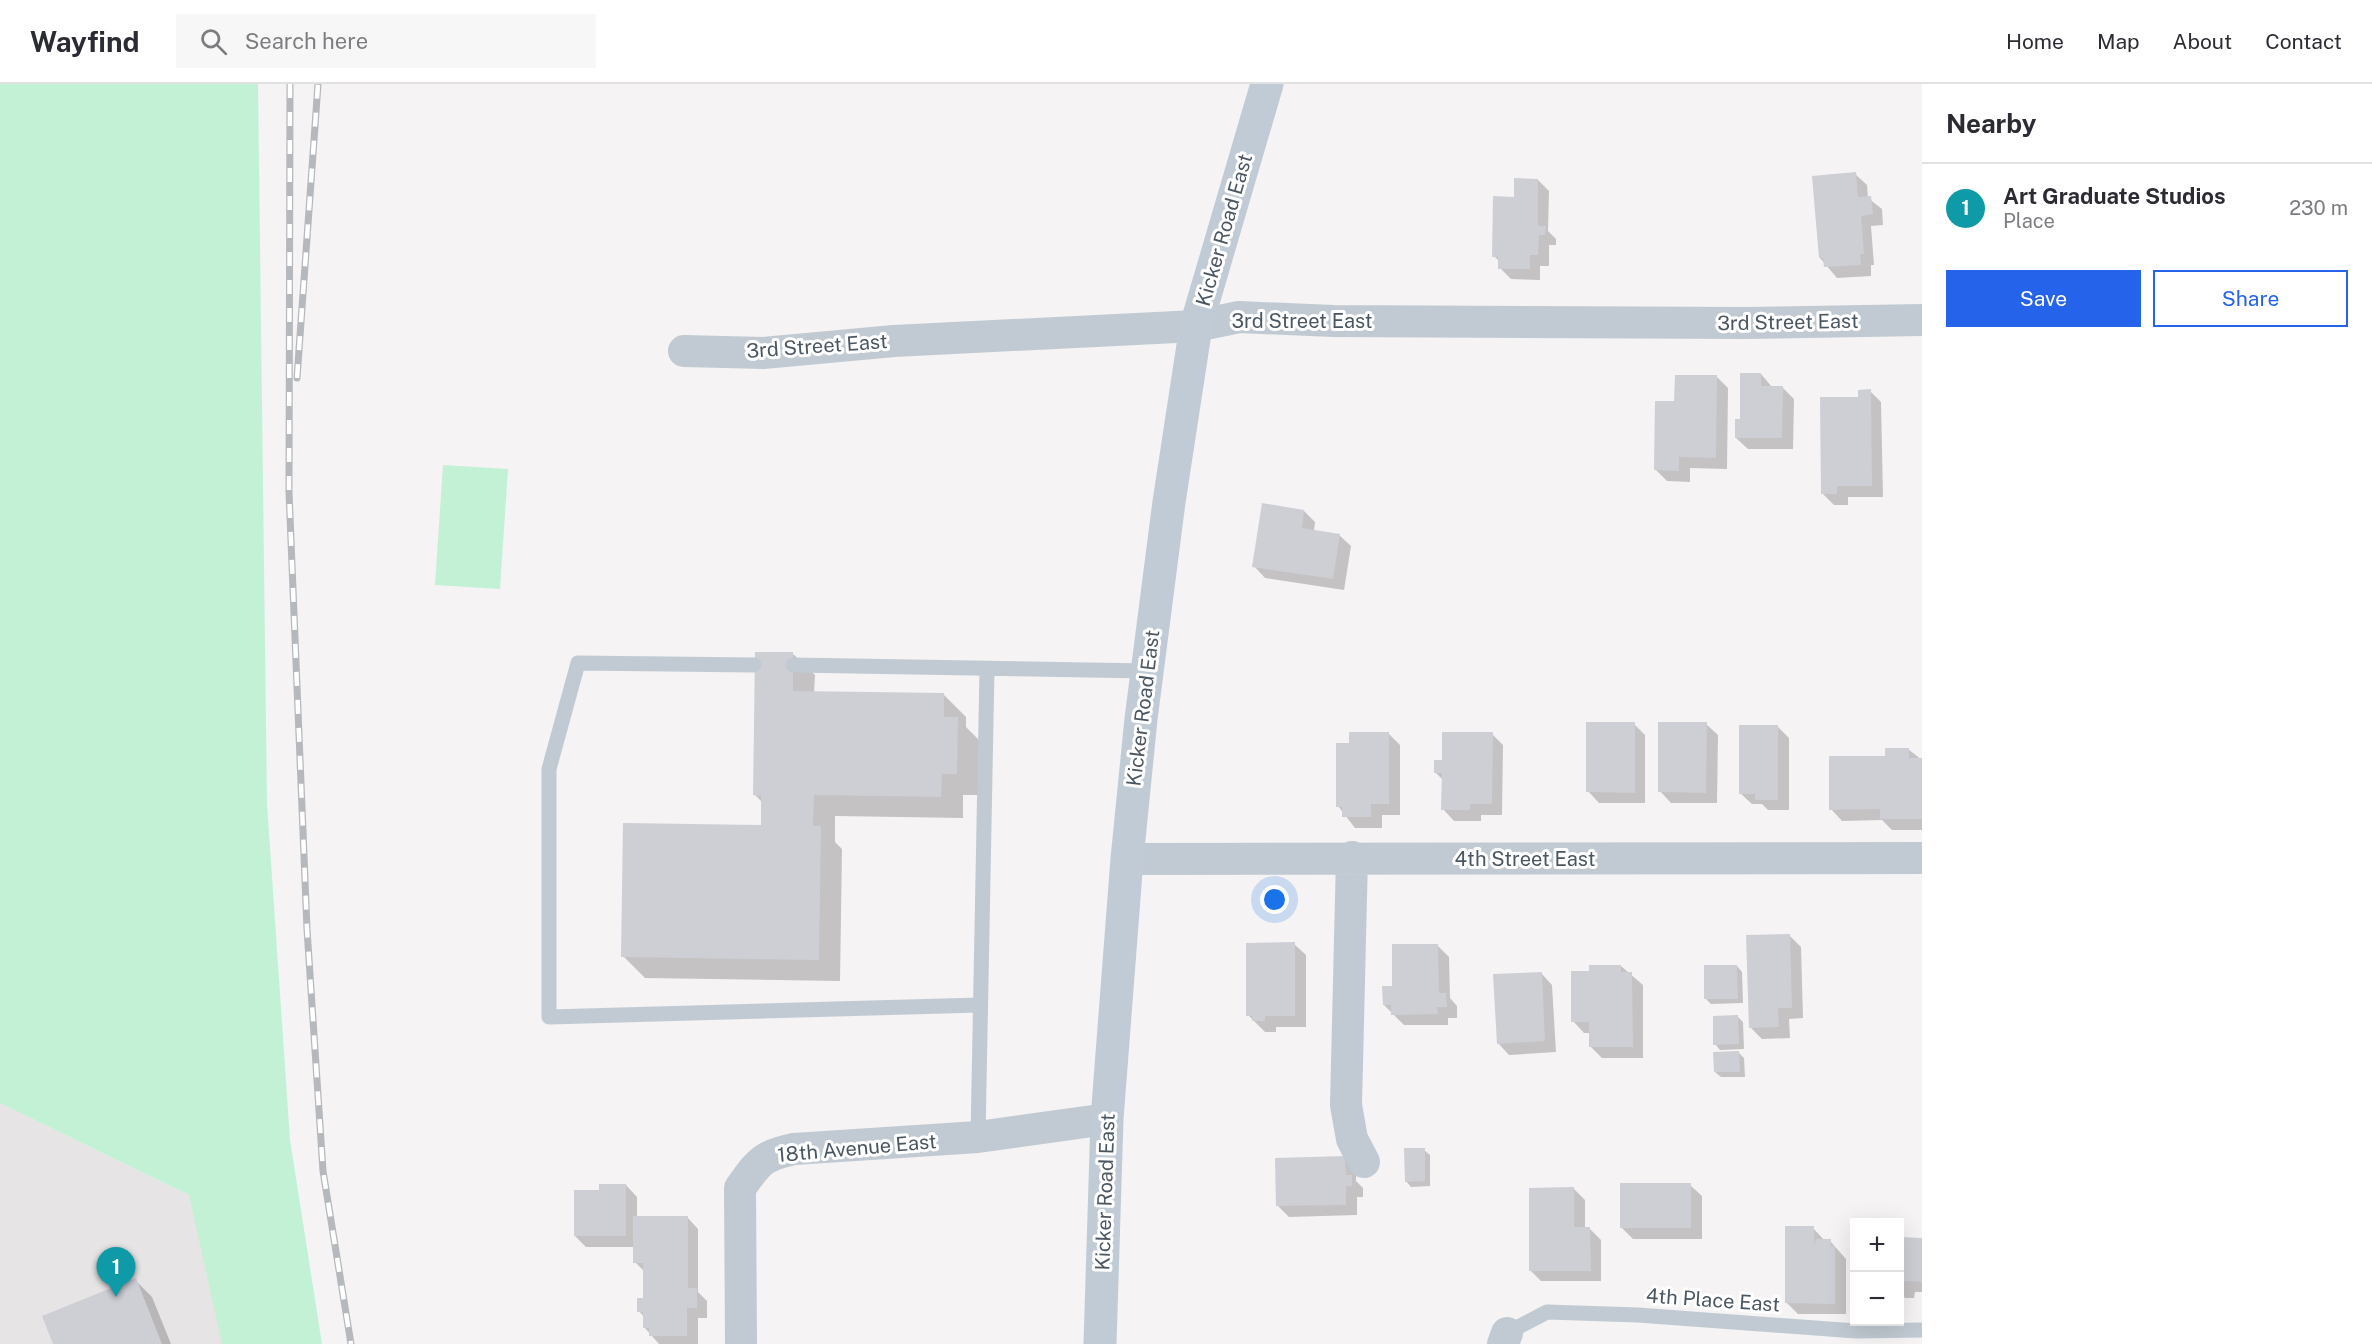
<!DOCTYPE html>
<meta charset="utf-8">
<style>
body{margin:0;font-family:"Public Sans",sans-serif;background:#f7f7f7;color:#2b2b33}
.controls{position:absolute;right:18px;bottom:18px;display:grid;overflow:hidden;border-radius:0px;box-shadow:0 6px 24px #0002}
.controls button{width:54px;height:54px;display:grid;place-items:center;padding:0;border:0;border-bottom:2px solid #e1e1e2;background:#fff;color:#2b2b33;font:30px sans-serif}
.you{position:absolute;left:1275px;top:816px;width:21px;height:21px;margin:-15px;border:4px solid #fff;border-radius:50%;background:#1a73e8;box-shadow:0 0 0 9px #1a73e833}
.badge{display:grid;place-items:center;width:39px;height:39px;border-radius:50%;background:#2563eb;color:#fff;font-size:20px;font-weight:700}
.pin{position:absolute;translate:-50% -50px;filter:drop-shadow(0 2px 3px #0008)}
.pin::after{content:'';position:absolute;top:32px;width:21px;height:18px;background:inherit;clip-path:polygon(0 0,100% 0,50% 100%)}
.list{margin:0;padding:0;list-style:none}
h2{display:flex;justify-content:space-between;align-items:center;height:78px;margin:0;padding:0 24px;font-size:26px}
h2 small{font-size:20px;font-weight:400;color:#7c7c81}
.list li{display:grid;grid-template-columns:39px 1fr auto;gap:18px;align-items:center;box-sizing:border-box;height:90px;padding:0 24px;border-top:2px solid #e1e1e2}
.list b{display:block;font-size:22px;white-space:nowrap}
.list p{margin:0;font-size:20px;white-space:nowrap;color:#7c7c81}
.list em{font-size:20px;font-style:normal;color:#7c7c81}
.actions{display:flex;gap:12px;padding:18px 24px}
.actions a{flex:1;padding:14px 0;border:2px solid #2563eb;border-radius:0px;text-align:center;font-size:21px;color:#2563eb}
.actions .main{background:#2563eb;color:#fff}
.icon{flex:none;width:33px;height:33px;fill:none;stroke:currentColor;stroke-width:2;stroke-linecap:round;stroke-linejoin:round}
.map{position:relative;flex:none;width:1922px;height:1260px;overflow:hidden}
header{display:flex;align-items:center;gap:36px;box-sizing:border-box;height:84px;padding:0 30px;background:#fff;border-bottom:2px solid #e1e1e2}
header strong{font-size:28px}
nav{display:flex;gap:33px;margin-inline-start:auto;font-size:21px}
.search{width:420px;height:54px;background:#f7f7f7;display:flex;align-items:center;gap:15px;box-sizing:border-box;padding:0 21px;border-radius:0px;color:#7c7c81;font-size:22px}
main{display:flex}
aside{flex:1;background:#fff}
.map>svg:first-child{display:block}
</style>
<header>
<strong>Wayfind</strong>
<div class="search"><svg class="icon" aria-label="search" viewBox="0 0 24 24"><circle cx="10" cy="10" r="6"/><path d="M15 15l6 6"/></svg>Search here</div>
<nav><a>Home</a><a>Map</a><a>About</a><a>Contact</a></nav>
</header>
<main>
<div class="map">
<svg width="1922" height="1260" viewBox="0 0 1922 1260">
<rect width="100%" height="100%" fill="#f5f3f3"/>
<path fill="#e6e4e5" d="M0 1019 189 1111 261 1260H0Z"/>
<path fill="#c3f1d5" d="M0 0H258L267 720 290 1056 322 1260H222L189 1111 0 1019Z
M443 381 508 385 500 505 435 501Z"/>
<path fill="#0003" d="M1855 90 1867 101 1868 114 1882 125 1883 141 1871 142 1874 181H1871V192L1837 194 1820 174Z
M1538 96 1549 107 1548 147 1556 155V161H1549V182H1540V196L1511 195 1500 184V178L1494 172 1515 115Z
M1761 290 1772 303H1782L1794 315 1793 365H1748L1736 354Z
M1717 293 1728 304 1727 385 1690 384V398L1667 397 1656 386 1676 319Z
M1870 307 1881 318 1883 413H1848V421H1834L1823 410 1859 314Z
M1304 427 1315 438 1314 447 1339 451 1351 462 1344 506 1265 494 1254 482Z
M793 570 815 591 814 609 944 611 966 633V643L979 656 978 711H963V734L835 732V758L842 765 840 897 645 894 623 872 762 742V718L754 710Z
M1634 640 1645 651V719H1599L1588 707Z
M1706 640 1718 651 1717 719H1671L1660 707Z
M1777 642 1789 654V726H1768L1762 720H1752L1740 709Z
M1388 649 1400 661V731H1382V744H1355L1338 722 1350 661Z
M1492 650 1503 661 1502 731H1481V737H1454L1443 725V696L1435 688 1444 678Z
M1908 665 1922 676V746H1892L1882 736 1842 737 1831 725 1887 673Z
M1789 851 1801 863 1803 934 1789 935 1790 954 1762 955 1751 944Z
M1294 860 1306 871V943H1276V948H1265L1248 931Z
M1437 861 1449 873 1450 914 1457 922V934H1448V941H1404L1384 921 1394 903Z
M1621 882 1643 901V974H1602L1591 963V949H1584L1573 937 1590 889Z
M1737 882 1742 888 1743 919 1711 920 1706 915Z
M1541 889 1552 901 1556 968 1509 971 1498 959Z
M1738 933 1743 938 1744 965 1720 966 1715 960Z
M1739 969 1744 974 1745 993H1721L1715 988Z
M1424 1066 1430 1071V1102L1411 1103 1406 1097Z
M1345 1074 1356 1085V1097L1363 1104V1113H1357V1131L1289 1133 1277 1121Z
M626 1101 637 1113V1133H687L698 1145V1208L707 1217V1234H698V1260H659L644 1243V1233L639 1227 644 1216 645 1188 635 1178V1163H586L575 1152 601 1108Z
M1690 1101 1702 1112V1155H1633L1621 1143Z
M1574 1105 1585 1116V1145H1590L1601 1156V1197H1541L1530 1186Z
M1813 1144 1825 1157H1830L1846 1175V1230H1798L1786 1218Z
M1900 1154 1922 1155V1208H1915L1914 1214H1905L1900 1208Z
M135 1196 152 1213 171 1260H55Z"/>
<path fill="#cdcfd5" d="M1856 88 1858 113 1871 112 1873 130 1861 132 1864 170H1860L1861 181 1824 183 1823 174H1819L1812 92Z
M1514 94 1538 95V142H1546L1545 151H1539L1538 171H1530V185H1498V173H1492L1493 112 1514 113Z
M1740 289H1761V302H1783L1782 354H1735V335H1740Z
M1675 291H1717L1716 374 1679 373V387L1654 386 1655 317H1674Z
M1871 305 1872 402H1837V410H1821L1820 313H1858V306Z
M1262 419 1304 426 1302 444 1340 450 1333 495 1252 483Z
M755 568H793V607L944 609V633H958L957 690H942L941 713 814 711 813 742H821L819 876 621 873 623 739 761 741V712L753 711Z
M1586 638H1635V709L1586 708Z
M1658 638H1707L1706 709 1658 708Z
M1739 641H1778V716H1755V710H1739Z
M1349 648H1389V720H1371V733H1342V723H1336V659H1349Z
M1442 648H1493L1492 720H1470V726H1441L1442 689H1434V676H1442Z
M1885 664H1909V674H1922V735H1880V725L1829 726V672H1885Z
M1790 850 1792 924H1778L1779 943 1749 944 1746 851Z
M1295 858V932H1265V937H1252V932H1246V859Z
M1392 860H1438L1439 909H1446L1447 923H1437L1438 930 1391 931V921H1383L1382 902H1392Z
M1589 881H1621V888H1632L1633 963H1589V938H1571V887H1589Z
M1704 881H1737L1738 915H1704Z
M1542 888 1545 957 1497 960 1493 890Z
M1738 931 1739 960 1713 961V932Z
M1739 967 1740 988H1714L1713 968Z
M1404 1064H1425V1097L1405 1098Z
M1345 1072 1346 1091H1352V1102H1346V1121L1276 1122 1275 1074Z
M1620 1099H1691V1144H1620Z
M599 1100H626V1152H574V1106H599Z
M1574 1103V1143H1590L1591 1187H1529V1104Z
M633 1132H688V1204H697V1224H687V1252H649V1244H643V1228H637V1214H643V1179H633Z
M1785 1142H1814V1161L1816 1155H1831V1162H1835V1220L1785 1219Z
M1900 1153 1922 1154V1198L1904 1197V1203H1900Z
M136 1194 162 1260H53L42 1232Z"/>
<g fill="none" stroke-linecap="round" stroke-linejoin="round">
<path stroke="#c1cad2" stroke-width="15" d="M754 581 578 579 549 685V933L980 921
M793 581 1147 587
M978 1053 987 585
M1507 1249 1547 1228 1638 1231 1856 1247 1922 1246"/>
<path stroke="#c1cad2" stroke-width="32" d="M684 267 763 269 894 257 1196 242 1239 233 1333 237 1745 239 1922 236
M1352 773 1346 1021 1352 1055 1364 1078
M1127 775 1922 774
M741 1260 740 1104C759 1078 761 1072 794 1065L978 1053 1107 1035
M1503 1260 1507 1249"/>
<path stroke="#c1cbd6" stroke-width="33" d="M1100 1260 1107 1035 1127 775 1141 635 1169 418 1196 242 1267 0"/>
<defs>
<path id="rail" d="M290 0 289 408 307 845 323 1087 351 1260
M297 294 318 0"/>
</defs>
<use href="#rail" stroke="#b5b8bd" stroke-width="7"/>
<use href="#rail" stroke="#fff" stroke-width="4.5" stroke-dasharray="14" stroke-linecap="butt"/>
</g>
<g text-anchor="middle" stroke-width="6" stroke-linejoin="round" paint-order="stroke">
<g font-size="20" fill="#4a5661" stroke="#fff">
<text transform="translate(1224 146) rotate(-74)" y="7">Kicker Road East</text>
<text x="1302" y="244">3rd Street East</text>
<text transform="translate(1788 238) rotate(-1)" y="7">3rd Street East</text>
<text transform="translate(817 262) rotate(-4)" y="7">3rd Street East</text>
<text transform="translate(1143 624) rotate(-83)" y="7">Kicker Road East</text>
<text x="1525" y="782">4th Street East</text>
<text transform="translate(857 1064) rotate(-5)" y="7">18th Avenue East</text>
<text transform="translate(1105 1108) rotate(-88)" y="7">Kicker Road East</text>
<text transform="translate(1713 1216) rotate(4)" y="7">4th Place East</text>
</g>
</g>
</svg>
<div class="controls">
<button>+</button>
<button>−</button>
</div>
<div class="you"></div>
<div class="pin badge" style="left:116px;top:1213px;background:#0f9aa8">1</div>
</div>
<aside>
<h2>Nearby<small></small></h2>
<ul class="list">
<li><span class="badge" style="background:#0f9aa8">1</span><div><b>Art Graduate Studios</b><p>Place</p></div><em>230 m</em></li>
</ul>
<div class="actions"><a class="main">Save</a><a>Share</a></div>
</aside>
</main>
